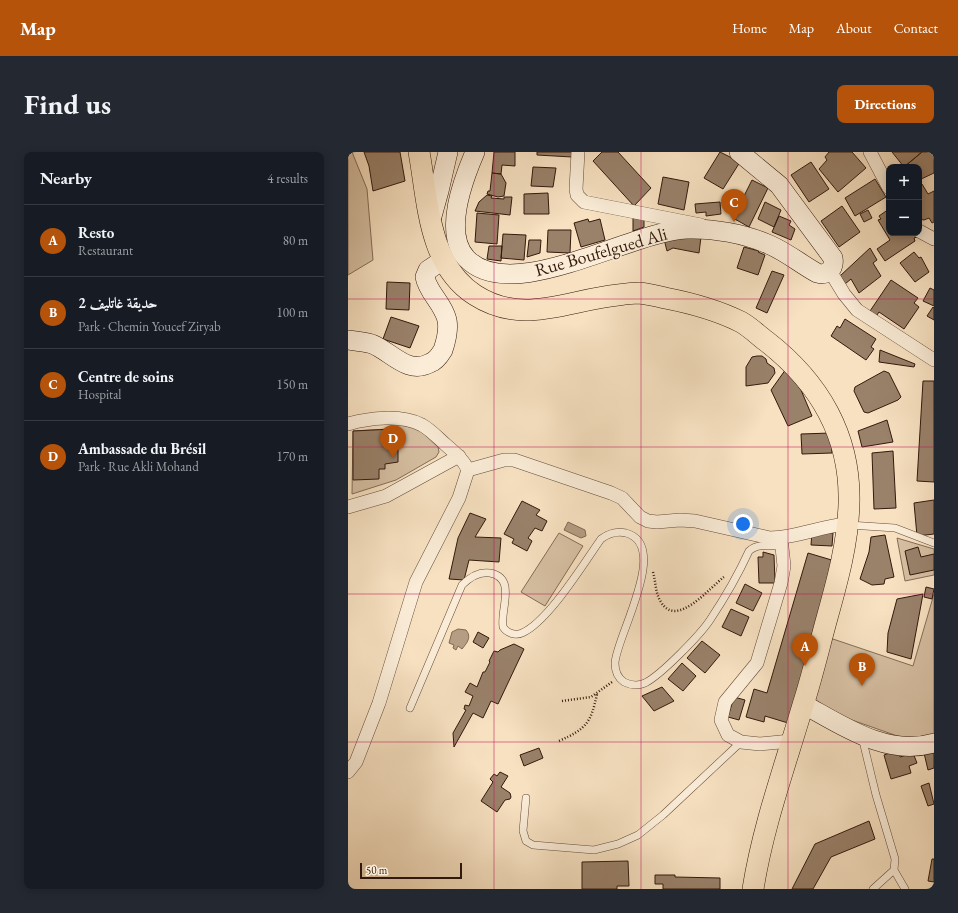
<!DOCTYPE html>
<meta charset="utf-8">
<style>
body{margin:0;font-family:"EB Garamond",Amiri,serif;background:#242831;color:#f1f3f6}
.controls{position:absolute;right:12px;top:12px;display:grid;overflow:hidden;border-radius:8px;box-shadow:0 2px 10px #0003}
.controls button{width:36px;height:36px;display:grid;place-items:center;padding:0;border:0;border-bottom:1px solid #363941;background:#171b24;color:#f1f3f6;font:20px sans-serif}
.scale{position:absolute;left:12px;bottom:10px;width:102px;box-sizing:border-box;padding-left:4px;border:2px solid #33190c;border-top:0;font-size:11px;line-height:14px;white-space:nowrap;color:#33190c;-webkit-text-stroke:3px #faecd7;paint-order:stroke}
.you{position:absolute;left:395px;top:372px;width:14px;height:14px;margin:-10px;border:3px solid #fff;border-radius:50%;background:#1a73e8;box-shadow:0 0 0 6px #1a73e833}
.badge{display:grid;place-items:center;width:26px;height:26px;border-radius:50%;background:#b45309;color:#fff;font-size:13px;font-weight:700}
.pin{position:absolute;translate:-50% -33px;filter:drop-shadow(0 1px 2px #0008)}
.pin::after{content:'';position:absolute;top:21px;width:14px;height:12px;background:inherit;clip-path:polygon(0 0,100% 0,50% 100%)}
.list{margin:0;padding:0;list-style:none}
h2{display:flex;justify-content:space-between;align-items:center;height:52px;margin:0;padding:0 16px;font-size:17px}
h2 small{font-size:13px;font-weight:400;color:#9ea1a6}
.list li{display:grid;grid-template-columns:26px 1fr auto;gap:12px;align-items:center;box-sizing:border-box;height:72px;padding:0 16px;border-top:1px solid #363941}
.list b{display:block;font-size:15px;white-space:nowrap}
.list p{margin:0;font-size:13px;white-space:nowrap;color:#9ea1a6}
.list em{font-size:13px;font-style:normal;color:#9ea1a6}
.map{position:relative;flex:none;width:586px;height:737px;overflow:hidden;border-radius:8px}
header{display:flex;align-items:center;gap:24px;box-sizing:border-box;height:56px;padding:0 20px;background:#b45309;color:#fff}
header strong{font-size:19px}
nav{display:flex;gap:22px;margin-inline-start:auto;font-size:14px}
.intro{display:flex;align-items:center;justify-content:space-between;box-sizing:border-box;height:96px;padding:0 24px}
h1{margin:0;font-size:28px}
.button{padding:10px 18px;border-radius:8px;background:#b45309;color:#fff;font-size:14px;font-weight:700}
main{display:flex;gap:24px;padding:0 24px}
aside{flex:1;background:#171b24;border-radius:8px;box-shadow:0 2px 10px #0003}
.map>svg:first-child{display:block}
</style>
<header>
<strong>Map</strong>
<nav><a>Home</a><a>Map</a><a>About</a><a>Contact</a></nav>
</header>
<div class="intro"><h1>Find us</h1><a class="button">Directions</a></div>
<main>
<aside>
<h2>Nearby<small>4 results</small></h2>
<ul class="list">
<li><span class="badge">A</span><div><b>Resto</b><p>Restaurant</p></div><em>80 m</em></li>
<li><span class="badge">B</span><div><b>حديقة غاتليف 2</b><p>Park · Chemin Youcef Ziryab</p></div><em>100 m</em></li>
<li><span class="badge">C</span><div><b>Centre de soins</b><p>Hospital</p></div><em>150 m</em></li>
<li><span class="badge">D</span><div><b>Ambassade du Brésil</b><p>Park · Rue Akli Mohand</p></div><em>170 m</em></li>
</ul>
</aside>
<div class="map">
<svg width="586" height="737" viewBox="0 0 586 737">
<rect width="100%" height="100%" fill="#f7e1c1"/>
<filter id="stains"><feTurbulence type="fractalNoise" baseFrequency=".005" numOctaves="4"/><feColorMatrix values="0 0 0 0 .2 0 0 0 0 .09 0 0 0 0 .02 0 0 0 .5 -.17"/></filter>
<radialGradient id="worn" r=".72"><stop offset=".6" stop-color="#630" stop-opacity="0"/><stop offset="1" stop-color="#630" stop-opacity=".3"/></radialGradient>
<path fill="#d6bfa2" stroke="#846c57" d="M0 0H4L19 37 25 108 0 123Z
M45 271 71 277 90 295 91 300 88 305 48 328 4 342 5 279 42 277Z
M211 381 235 394 197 454 173 440Z
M549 386 586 397V423L557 429Z
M586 442V585L558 587 464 554 482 486 565 514Z"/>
<path fill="#b49d83" stroke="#806853" d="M220 370 237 378 238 384 233 386 216 378Z
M110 477 118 478C124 485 119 491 114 497L110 494 108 498 105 496 106 493 101 491 104 480Z"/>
<path fill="#99816a" stroke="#33190c" d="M16 0H52L57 29 25 39 21 14Z
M146 0H167V14L154 13 153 22 144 21Z
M189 0H224V5L189 3Z
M254 0H270L303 36 286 54 245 9Z
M372 0 392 10 375 37 356 26Z
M481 0H504L518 16 490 40 471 17 479 8 477 5Z
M544 0H574L556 15Z
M574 0H586V21L571 28V15H556Z
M463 10 481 37 461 50 443 23Z
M185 15 208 16 205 35 183 34Z
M144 21 153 22 158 31 156 44 150 45 139 42 140 39H142Z
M315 25 341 30 336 58 310 52Z
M527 27 538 45 507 64 497 46Z
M404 28 420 36 401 75 385 66Z
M574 32 580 42 586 39V70L584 71 581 66 576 68 571 67V34Z
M200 41 201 62H176V42Z
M139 43 144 44 143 46 156 47V45H164L162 63 127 59 131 50Z
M372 50 373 62 358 64V60L348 61 347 52Z
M417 50 433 58 426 75 410 67Z
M494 54 512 80 491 95 473 69Z
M541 57V81H566L569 85 566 86 567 89 537 109 529 97 542 88 530 68 533 67 531 64Z
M520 58 524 66 516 70 512 62Z
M129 61 151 63 149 92 127 90Z
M431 64 443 69 441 73 447 77 443 88 424 80Z
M285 66 296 68V75L285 79Z
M240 67 241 70 252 67 257 88 233 95 226 71Z
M200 78H223L222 101 199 100Z
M155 82 178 83 176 108 153 106Z
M353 85 351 101 325 96 319 99 316 87Z
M181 88H193L192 101 179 105Z
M141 94H154L153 109 139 107Z
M396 95 411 99 410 100 417 103 410 123 389 116Z
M522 96 529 108 525 111 533 124 511 141 503 127 497 132 492 124Z
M566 100 571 106 573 105 581 120 567 130 552 111Z
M424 119 436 123 419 161 408 156Z
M543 128 570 146 566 151 571 155 556 177 531 160 527 166 520 162Z
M39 130 62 131 61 158 38 157Z
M582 136 586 138V154L575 149Z
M585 155 586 156V168L579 164Z
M43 165 71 174 62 196 35 187Z
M497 167 528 187 523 195 526 197 518 208 483 184 489 174 492 176Z
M532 198 567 212 566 215 531 210Z
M409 204H414L418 207 419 211 426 216 427 221 420 231 398 234V215L404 205Z
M438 217 453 238 464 264 440 274 423 238Z
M536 219 541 221 553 245 550 248 520 261 516 260 506 239 507 235Z
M575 229H586V330L569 329Z
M539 268 545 290 514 295 510 279Z
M45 277V292L50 291V310L37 312V317H31V327L5 328V279Z
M483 281 484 301 454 302 453 282Z
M545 299 548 356 526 357 524 301Z
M586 348V382L569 384 566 351Z
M174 349 192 358 188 363 199 369 194 379 187 376 180 386 184 389 179 399 164 391 166 387 156 382Z
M122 361 138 367 127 385 153 386 151 410 121 408 116 428 101 427 110 386Z
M464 380 485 381 484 394 463 393Z
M537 383 546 425 537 427 536 432 524 433 512 427 521 400 523 385Z
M570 395 573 405 586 402V418L562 423 557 399Z
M415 400 426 403 427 431H411L410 405H415Z
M460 401 487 409 440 571 417 564 416 570 398 565 406 537 419 541Z
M397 432 414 441 405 459 388 451Z
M578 435 586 437 584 447 576 445Z
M575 442 563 507 539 500 540 481 549 447Z
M383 457 401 465 393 484 374 475Z
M130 480 141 486 135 496 125 490Z
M354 489 372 503 357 521 339 506Z
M166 492 176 497 150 552 143 549 135 566 125 561 106 595 105 581 118 558 116 557 117 553 121 554 125 544 117 540 122 531 129 535 135 520H137L142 510 141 509 146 499 150 500 152 498Z
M334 511 348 524 335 539 320 527Z
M314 535 326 549 306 559 294 544Z
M386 545 397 548 391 568 380 565Z
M191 596 195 606 176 614 172 603Z
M550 598 552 605 565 601 569 611 561 614 563 621 543 627 536 603Z
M586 599V616L580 618 576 601Z
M152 620 160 624 153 635 162 641 163 645 162 647 157 648 149 660 133 649 145 630 142 627 146 622 149 624Z
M581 631 586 652 580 654 573 634Z
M521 669 527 687 483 705 465 737H444L467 692Z
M584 707H586V730L580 729Z
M280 709 281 734H269V737H234V710Z
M307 723H327V725L372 726V737H315V732H307Z"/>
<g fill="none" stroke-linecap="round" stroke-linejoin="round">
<defs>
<path id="lane" d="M501 373 547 376 586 391
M62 556 114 433C121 426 130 419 142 421 169 426 152 457 155 475 159 481 167 484 174 481 200 470 236 411 253 387 261 381 269 379 278 381 323 393 268 485 267 511 267 519 270 526 276 530 282 533 290 534 297 531 313 523 352 483 362 468 376 447 390 423 401 399 410 391 423 394 434 394
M514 585 528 643 547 707 546 718 525 737
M178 646 175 679 178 689 185 693 246 698 270 692 290 683 315 663 393 590
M546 718 557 737"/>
<path id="street" d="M230 0 228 37 229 43 236 50 353 73
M522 0 541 36
M571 79 586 87
M482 119 496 142 509 158 586 208
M0 272C21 266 53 262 74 273 83 278 90 286 98 293 107 301 115 307 120 318L111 346 68 430 31 551 8 610 0 620
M120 318 156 308H166L263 341 274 346 292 365 300 369 309 370 332 368 347 369 422 386C448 386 473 374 499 372
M0 355 38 344 111 304
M433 386 436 414 433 431 409 511 377 550 373 568 380 583 393 590 412 592 443 589"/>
<path id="secondary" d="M127 0C115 28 95 80 118 106 163 154 282 79 339 77 365 76 398 82 422 93 438 100 453 112 469 121 479 124 487 117 485 106L431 33 391 0
M83 68 91 39 100 0
M0 188C8 189 17 190 24 192 44 200 59 223 82 211 88 209 92 203 95 198 98 189 101 178 99 168 95 151 80 141 77 125L80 118 95 108
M455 552C495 574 539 605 586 591"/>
<path id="primary" d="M71 0C80 49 80 113 127 143 175 174 219 148 270 143 277 142 285 141 291 141 300 142 309 144 317 146 343 151 369 158 393 170 402 175 410 183 418 189 471 230 503 284 501 352 500 391 489 430 479 466 471 495 464 525 455 553 437 614 415 674 405 737"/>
</defs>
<use href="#lane" stroke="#644b39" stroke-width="8"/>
<use href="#street" stroke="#644b39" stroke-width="14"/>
<use href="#secondary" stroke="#33190c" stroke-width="20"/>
<use href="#primary" stroke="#33190c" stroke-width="22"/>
<path stroke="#33190c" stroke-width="2.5" stroke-dasharray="1 2" stroke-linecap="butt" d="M305 420C308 430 307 441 313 450 329 477 362 435 376 425
M214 549 243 545 264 530
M211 589C238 577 243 571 249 542"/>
<use href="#lane" stroke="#faecd7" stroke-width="7"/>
<use href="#street" stroke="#faecd7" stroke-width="13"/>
<use href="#secondary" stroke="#faecd7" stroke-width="19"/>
<use href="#primary" stroke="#f7e1c1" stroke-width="21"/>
</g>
<path fill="none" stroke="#c2185b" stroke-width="1" stroke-opacity="0.55" d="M146 0V737M293 0V737M440 0V737M0 147H586M0 295H586M0 442H586M0 590H586"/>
<g text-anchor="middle" stroke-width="3" stroke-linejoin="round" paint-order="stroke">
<g font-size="18" fill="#33190c" stroke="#faecd7">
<text transform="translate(253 100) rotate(-16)" y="6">Rue Boufelgued Ali</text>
</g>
</g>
<rect width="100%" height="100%" filter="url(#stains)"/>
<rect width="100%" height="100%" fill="url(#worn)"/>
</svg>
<div class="controls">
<button>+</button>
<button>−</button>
</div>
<div class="scale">50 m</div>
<div class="you"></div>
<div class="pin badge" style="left:457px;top:514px">A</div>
<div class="pin badge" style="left:514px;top:534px">B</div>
<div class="pin badge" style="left:386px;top:70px">C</div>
<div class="pin badge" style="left:45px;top:306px">D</div>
</div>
</main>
